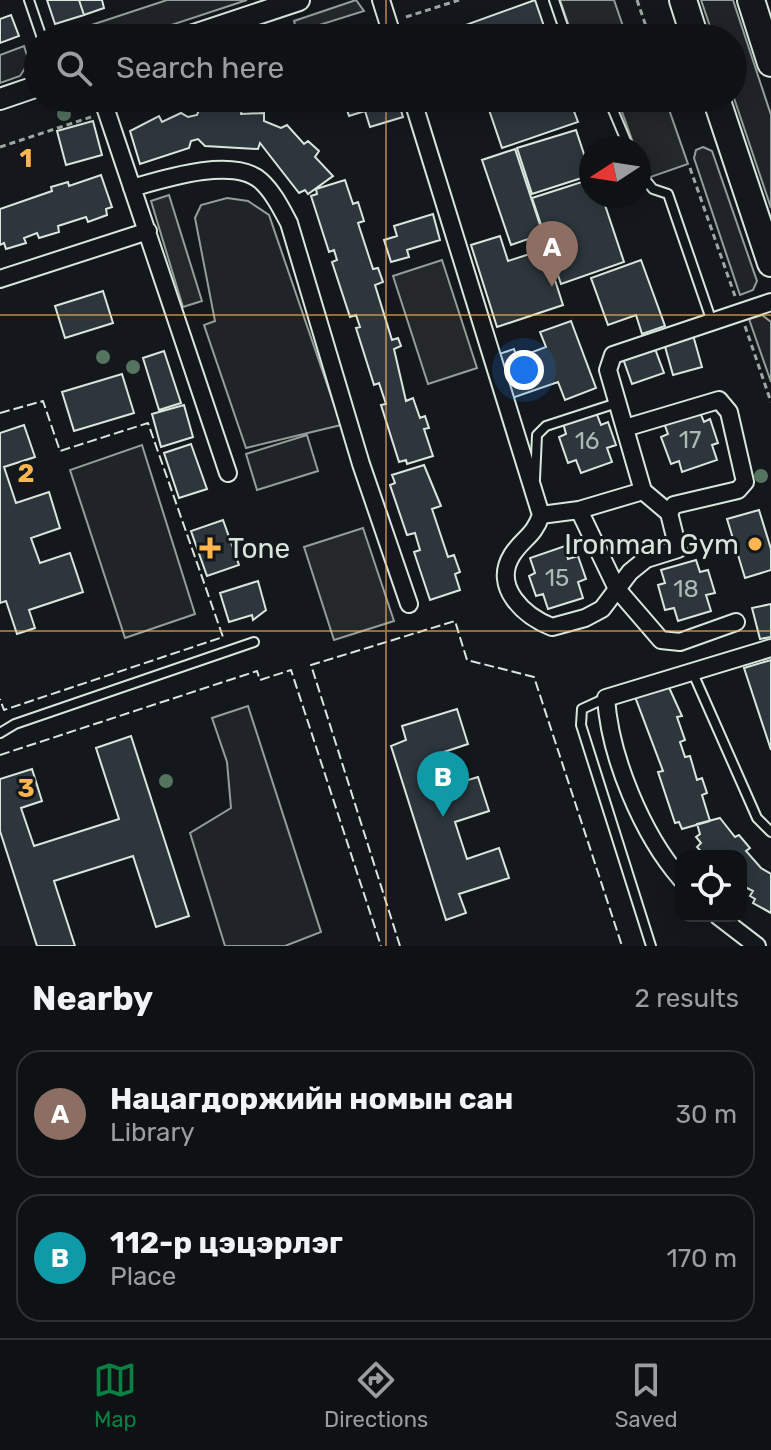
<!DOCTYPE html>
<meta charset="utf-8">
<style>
body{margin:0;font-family:Rubik,sans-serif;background:#181b1e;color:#f1f3f6}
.controls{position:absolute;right:24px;bottom:24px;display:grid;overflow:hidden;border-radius:16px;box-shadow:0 4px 20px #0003}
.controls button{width:72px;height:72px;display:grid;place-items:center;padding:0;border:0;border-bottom:2px solid #2f3234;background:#0f1215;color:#f1f3f6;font:40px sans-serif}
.compass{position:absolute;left:579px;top:136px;width:72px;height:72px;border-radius:50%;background:#0f1215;box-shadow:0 4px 20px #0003;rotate:258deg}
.you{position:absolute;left:524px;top:370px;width:28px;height:28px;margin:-20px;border:6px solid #fff;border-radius:50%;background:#1a73e8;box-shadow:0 0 0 12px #1a73e833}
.badge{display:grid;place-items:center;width:52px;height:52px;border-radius:50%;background:#0b8043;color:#fff;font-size:26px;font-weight:700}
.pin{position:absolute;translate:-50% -66px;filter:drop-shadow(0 2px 4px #0008)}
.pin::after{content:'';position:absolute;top:42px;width:28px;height:24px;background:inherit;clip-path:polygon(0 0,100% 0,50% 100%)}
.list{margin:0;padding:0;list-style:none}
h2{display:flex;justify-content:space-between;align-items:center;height:104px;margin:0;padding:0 32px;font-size:34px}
h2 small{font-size:26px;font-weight:400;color:#9b9ea0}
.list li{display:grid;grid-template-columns:52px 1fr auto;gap:24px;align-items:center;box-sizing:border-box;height:128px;margin:0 16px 16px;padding:0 16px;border:2px solid #2f3234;border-radius:24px}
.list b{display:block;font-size:30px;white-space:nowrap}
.list p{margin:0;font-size:26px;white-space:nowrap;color:#9b9ea0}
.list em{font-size:26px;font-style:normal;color:#9b9ea0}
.icon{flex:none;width:44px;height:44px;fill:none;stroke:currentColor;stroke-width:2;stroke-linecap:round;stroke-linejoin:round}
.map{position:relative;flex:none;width:771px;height:946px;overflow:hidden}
.search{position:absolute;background:#0f1215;box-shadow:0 4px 20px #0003;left:24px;right:24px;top:24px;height:88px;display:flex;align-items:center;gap:20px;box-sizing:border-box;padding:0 28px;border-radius:44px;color:#9b9ea0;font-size:30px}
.sheet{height:392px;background:#0f1215}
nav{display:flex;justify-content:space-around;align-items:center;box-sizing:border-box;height:112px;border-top:2px solid #2f3234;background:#0f1215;font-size:22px;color:#9b9ea0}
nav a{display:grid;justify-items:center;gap:4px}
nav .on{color:#0b8043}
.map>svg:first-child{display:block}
</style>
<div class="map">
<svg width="771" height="946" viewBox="0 0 771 946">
<rect width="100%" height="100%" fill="#14181c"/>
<path fill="#202428" stroke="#939e99" stroke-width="2" d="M167 0H247L132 38H52Z
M701 0H733L771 115V208L733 95V38H714Z
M24 46 29 62 20 76 0 83V55Z
M703 147 712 151 757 281 753 290 740 295 694 158 696 150Z
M227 198 248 201 269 215 341 425 246 448 204 325 215 321 195 218 201 205Z
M762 315 771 322V382L749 319Z
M307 435 318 471 257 490 246 454Z
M142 445 195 614 125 638 70 470Z
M248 706 321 932 285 946H225L190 833 231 808 227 762 212 718Z"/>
<path fill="#24282b" stroke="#939e99" stroke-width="2" d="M356 0 364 11 297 32 294 21Z
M560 0H614L627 38H573Z
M617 98H665L688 164 645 179 639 148H635Z
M169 195 202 301 183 307 151 201Z
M442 260 477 368 428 384 393 276Z
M363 528 394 621 334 640 304 547Z"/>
<path fill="#2c363c" stroke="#d8e6dc" stroke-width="2" d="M47 0H79L84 15 55 24Z
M79 0H102L104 8 84 15Z
M535 0 548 38H464L460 27Z
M11 15 19 36 0 43V19Z
M343 98H397L403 117 370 127 365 111 349 116Z
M485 98H569L578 122 502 148Z
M223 105 242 108 241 114 264 113V121L281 128 287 125 304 144 308 141 319 151 315 157 333 176 308 194 305 190 299 193 260 143 258 149 205 146 198 139 191 141 189 148 140 164 130 131 159 116 162 122 181 113 188 117 197 115 199 110H222Z
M93 121 102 155 66 165 57 131Z
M576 130 591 175 532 194 517 148Z
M515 149 543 234 511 245 482 160Z
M101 175 112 207 106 209 107 215 88 222 86 217 58 226 59 232 39 238 37 233 24 238 26 243 6 249 4 243 0 245V209L52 191 51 187 68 182 69 186Z
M591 179V196H602L624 262 561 284 532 198Z
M345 180 353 204 358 202 364 221 358 223 373 269 378 268 383 282 375 285 392 340 398 338 401 346 394 349 406 401 413 398 420 418 425 416 429 428 424 429 433 456 407 464 406 460 399 462 381 405 386 404 379 383 374 385 356 328 360 327 356 315 350 317 332 262 337 260 334 250 329 252 311 196 317 194 316 189Z
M433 214 440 240 407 250 409 257 391 262 384 240 397 236 394 226Z
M500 236 508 261 545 249 563 305 497 327 471 245Z
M641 260 665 326 642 334 636 315 608 325 591 278Z
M103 291 113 323 65 338 55 306Z
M571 321 596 388 565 400 558 382 512 398 496 355 514 349 517 358 546 347 540 332Z
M693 335 702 367 673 375 664 343Z
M654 346 664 373 632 384 622 356Z
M164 351 181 403 159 410 143 358Z
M122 374 134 413 74 431 62 392Z
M184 405 193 437 161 447 152 414Z
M699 410 704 422 710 419 718 443 712 445 717 460 682 472 679 461 671 464 661 437 668 434 664 423Z
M596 412 601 425 608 422 616 445 607 448 612 462 581 473 576 460 568 463 559 437 566 434 563 423Z
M24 425 35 457 4 467 16 503 49 492 60 528 31 538 40 563 70 553 83 592 29 610 35 628 17 634 6 601 0 603V433Z
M191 444 207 489 179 498 164 453Z
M424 465 441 506 432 509 448 557 454 555 460 572 455 574 460 590 430 600 414 552 420 550 415 533 407 535 390 485 395 483 392 475Z
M759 510 771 549V570L745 578 727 519Z
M223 520 239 565 207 576 191 531Z
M565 546 568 559 578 556 586 579 578 582 583 598 548 609 543 594 536 596 529 576 535 573 530 558Z
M696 560 700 572 708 570 715 593 706 595 711 611 678 621 674 608 665 610 658 585 665 583 661 570Z
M258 581 266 610 253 620 252 615 229 622 220 593Z
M771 604V637L760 639 752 608Z
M771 660V750L744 668Z
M667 683 682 716 677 717 685 740 680 742 685 757 690 756 697 780 702 778 707 793 702 795 710 821 682 829 679 822 675 823 658 772 663 771 634 694Z
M457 709 468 744 435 755 445 787 478 777 489 811 455 822 467 859 499 848 509 878 459 894 466 913 446 920 391 746 406 740 402 726Z
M131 736 189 916 156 927 133 856 54 881 75 946H37L0 831V779L32 769 42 801 21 808 34 846 119 819 96 748Z
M720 818 735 837 739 835 750 848 746 851 761 868 771 874V913L753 903 755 899 750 896 753 891 745 887 741 890V856H705L697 847 701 843 696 837 700 834 697 824Z"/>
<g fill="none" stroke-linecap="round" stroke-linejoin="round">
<defs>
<path id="service" d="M29 0 42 38
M554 0 567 38
M608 98 629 148
M639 172 653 189 668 194 712 322
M535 479 537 435 546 426 617 403
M692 671 757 818 771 832
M606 698 582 709 581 725 651 946
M0 733 15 724 254 642"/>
<path id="minor" d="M381 0 393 38
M102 98 228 473
M412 98 541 515C534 536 523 538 512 555 492 587 524 616 552 627L585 618 602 609 630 572 646 559 678 549 669 513 674 505 738 490 745 482 729 412 719 400 625 428
M132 188C163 179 234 156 261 181 273 192 281 208 289 223L361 464 409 604
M0 279 148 231
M643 491 608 370 613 355 771 302
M579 510 643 491 669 513
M541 515 579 510 617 589 661 640 680 642 736 622
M681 879C642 834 610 757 606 698L771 648
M718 916 757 946"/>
<path id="tertiary" d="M185 38 299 0
M0 99 38 86"/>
<path id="trunk" d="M683 0 695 38
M751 0 771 63
M716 98 771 263"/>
</defs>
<use href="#service" stroke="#d8e6dc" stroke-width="12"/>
<use href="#minor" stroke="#d8e6dc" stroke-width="20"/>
<use href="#tertiary" stroke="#d8e6dc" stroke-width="24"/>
<use href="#trunk" stroke="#d8e6dc" stroke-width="30"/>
<path stroke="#9da8a2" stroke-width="3" stroke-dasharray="6 4" stroke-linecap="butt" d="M637 0 650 38
M406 17 459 0
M341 38 372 28
M121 108 151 98
M0 147 91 117
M690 168 735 296
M745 326 771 402"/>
<use href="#service" stroke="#14181c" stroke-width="8"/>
<use href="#minor" stroke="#14181c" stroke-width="16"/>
<use href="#tertiary" stroke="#14181c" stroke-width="20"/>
<use href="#trunk" stroke="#14181c" stroke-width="26"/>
<path stroke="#d8e6dc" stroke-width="2" stroke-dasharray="10 4" stroke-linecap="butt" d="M0 413 43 401 60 451 148 423 223 637 4 710 0 699
M0 755 257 671 260 680 291 670 381 946
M400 946 311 665 455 621 467 660 534 677 622 946"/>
</g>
<g fill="#55745f">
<circle cx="64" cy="114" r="7"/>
<circle cx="103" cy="357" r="7"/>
<circle cx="133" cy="367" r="7"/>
<circle cx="761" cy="476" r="7"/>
<circle cx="166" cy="781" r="7"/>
</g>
<path fill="none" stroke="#ffb74d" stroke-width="2" stroke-opacity="0.55" d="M386 0V38M386 98V946M0 315H771M0 631H771"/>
<g fill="#ffb74d" stroke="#14181c" stroke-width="3">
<circle cx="755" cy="544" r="8"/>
<path d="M206 536h8v8h8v8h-8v8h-8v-8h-8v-8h8z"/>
</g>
<g text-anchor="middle" stroke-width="6" stroke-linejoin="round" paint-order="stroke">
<g font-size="24" fill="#adbab4">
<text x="690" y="448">17</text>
<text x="587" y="449">16</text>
<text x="557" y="586">15</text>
<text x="686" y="597">18</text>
</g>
<g font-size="28" fill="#d8e6dc" stroke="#14181c" text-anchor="end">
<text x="739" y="554">Ironman Gym</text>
<text x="228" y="558" text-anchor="start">Tone</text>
</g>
</g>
<g font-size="26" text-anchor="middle" font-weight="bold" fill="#ffb74d" stroke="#14181c" stroke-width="6" stroke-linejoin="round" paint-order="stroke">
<text x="26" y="167">1</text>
<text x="26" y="482">2</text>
<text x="26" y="797">3</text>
</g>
</svg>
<div class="controls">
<button><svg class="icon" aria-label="locate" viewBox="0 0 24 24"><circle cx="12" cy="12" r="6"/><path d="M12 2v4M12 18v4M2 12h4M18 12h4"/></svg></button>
</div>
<svg class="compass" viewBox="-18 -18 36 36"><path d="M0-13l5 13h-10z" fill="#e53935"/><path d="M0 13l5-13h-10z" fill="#9b9ea0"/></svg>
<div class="you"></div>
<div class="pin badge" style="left:552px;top:287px;background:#8d6e63">A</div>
<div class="pin badge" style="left:443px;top:817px;background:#0f9aa8">B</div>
<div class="search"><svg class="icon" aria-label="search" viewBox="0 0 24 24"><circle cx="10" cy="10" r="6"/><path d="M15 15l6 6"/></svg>Search here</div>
</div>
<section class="sheet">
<h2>Nearby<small>2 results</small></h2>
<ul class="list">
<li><span class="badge" style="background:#8d6e63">A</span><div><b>Нацагдоржийн номын сан</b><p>Library</p></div><em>30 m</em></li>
<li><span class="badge" style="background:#0f9aa8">B</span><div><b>112-р цэцэрлэг</b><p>Place</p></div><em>170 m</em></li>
</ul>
</section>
<nav>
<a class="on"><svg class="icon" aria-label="map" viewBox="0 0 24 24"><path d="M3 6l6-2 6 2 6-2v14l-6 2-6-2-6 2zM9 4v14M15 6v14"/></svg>Map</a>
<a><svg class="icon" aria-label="directions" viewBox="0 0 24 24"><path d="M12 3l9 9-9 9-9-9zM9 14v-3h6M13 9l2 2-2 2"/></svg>Directions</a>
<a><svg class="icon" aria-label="saved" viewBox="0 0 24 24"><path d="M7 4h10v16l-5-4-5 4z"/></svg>Saved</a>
</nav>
